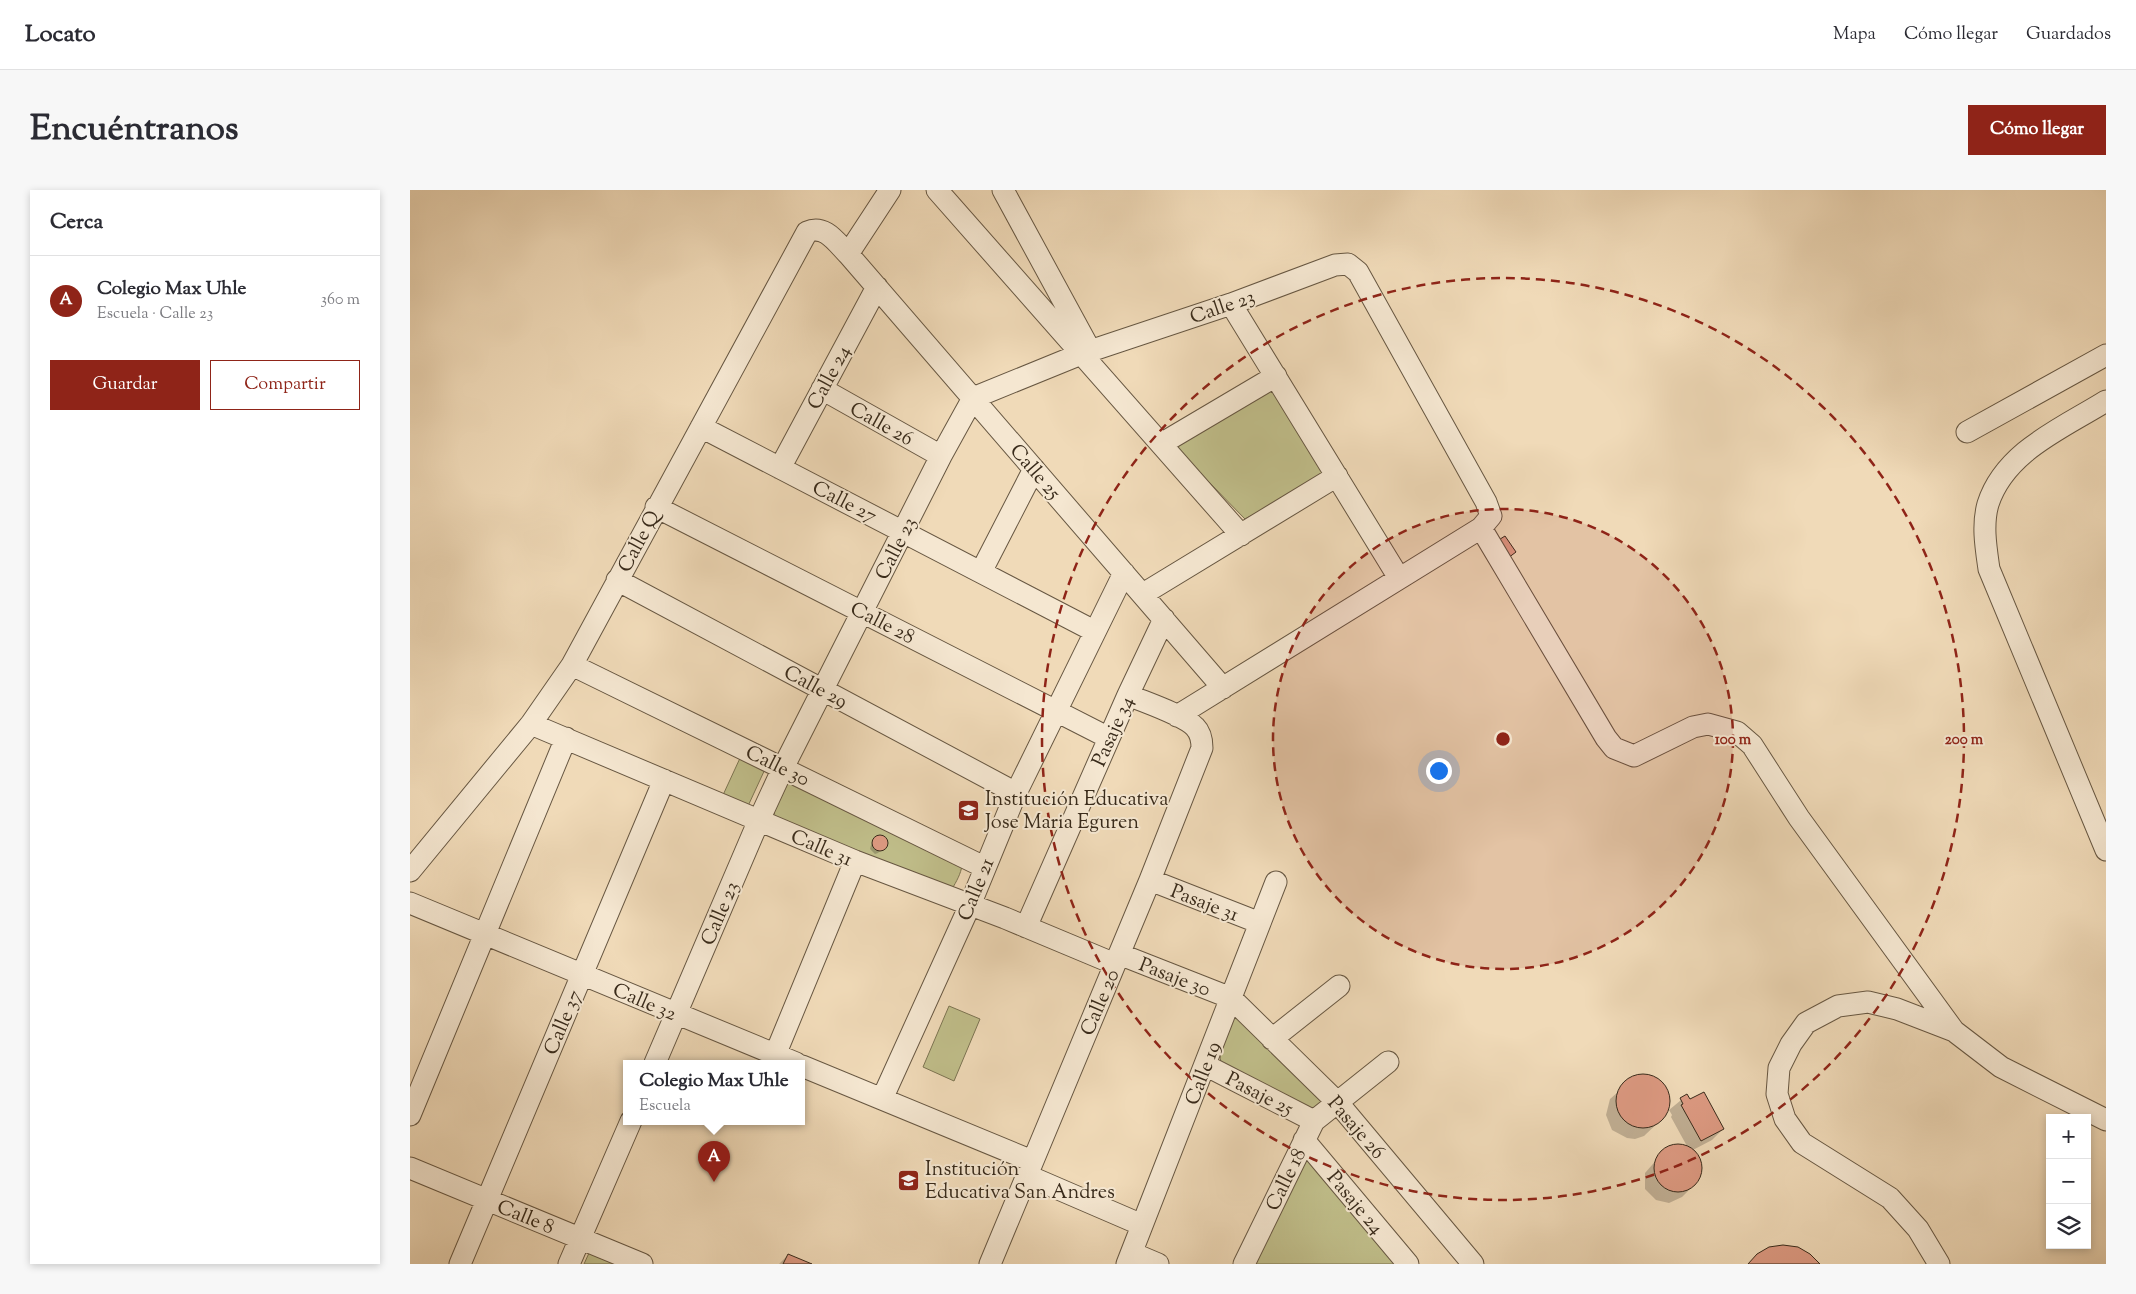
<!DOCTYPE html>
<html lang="es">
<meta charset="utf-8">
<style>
body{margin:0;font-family:"Sorts Mill Goudy",serif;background:#f7f7f7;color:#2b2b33}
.controls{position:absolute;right:15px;bottom:15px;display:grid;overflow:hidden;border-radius:0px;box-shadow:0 2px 8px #0003}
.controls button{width:45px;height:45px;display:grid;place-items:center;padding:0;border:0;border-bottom:1px solid #e1e1e2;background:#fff;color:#2b2b33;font:25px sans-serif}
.you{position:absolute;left:1028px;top:580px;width:18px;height:18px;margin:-12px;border:4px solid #fff;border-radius:50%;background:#1a73e8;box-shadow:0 0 0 8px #1a73e833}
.badge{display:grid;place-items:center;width:32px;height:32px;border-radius:50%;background:#8f2418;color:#fff;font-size:16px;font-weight:700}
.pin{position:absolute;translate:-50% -41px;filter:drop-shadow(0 1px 2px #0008)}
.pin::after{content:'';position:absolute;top:26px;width:18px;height:15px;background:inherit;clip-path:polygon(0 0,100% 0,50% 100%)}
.popup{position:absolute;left:213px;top:870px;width:182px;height:65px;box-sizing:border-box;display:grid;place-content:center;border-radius:0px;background:#fff;filter:drop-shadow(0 1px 4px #0005);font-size:16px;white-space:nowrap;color:#7c7c81}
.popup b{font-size:19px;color:#2b2b33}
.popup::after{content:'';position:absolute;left:50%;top:100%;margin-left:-10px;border:10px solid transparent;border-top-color:#fff}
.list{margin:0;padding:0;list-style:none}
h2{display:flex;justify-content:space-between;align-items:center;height:65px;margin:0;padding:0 20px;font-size:21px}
h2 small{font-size:16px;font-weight:400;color:#7c7c81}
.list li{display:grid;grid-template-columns:32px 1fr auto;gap:15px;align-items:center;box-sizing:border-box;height:90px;padding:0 20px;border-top:1px solid #e1e1e2}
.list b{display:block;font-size:19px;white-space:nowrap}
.list p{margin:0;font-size:16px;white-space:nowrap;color:#7c7c81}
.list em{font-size:16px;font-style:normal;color:#7c7c81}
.actions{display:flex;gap:10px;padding:15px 20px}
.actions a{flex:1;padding:11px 0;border:1px solid #8f2418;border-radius:0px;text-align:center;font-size:18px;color:#8f2418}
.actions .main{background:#8f2418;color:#fff}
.icon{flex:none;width:28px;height:28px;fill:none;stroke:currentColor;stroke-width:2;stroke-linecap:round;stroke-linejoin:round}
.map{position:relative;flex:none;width:1696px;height:1074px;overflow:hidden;border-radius:0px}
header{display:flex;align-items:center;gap:30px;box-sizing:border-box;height:70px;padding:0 25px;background:#fff;border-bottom:1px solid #e1e1e2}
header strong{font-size:24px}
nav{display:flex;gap:28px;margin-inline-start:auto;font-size:18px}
.intro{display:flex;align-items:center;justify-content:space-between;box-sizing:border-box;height:120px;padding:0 30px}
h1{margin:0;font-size:35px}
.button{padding:12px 22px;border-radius:0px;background:#8f2418;color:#fff;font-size:18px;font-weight:700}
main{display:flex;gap:30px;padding:0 30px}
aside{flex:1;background:#fff;border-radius:0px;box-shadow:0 2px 8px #0003}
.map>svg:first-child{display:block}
</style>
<header>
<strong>Locato</strong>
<nav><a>Mapa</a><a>Cómo llegar</a><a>Guardados</a></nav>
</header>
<div class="intro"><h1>Encuéntranos</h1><a class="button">Cómo llegar</a></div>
<main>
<aside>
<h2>Cerca<small></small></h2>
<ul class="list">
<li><span class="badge">A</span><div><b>Colegio Max Uhle</b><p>Escuela · Calle 23</p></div><em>360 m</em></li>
</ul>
<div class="actions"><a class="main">Guardar</a><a>Compartir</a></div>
</aside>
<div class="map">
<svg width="1696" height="1074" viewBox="0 0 1696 1074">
<rect width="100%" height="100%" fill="#f0dab8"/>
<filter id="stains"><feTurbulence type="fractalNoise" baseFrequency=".004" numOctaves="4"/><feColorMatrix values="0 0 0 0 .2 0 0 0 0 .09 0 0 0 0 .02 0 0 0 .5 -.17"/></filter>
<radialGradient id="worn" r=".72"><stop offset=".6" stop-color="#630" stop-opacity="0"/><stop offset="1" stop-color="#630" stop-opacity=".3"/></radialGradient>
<path fill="#c0be8a" stroke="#7c7452" d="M857 188 916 285 835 329 756 248Z
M331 566 356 577 338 616 313 605Z
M381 591 552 675C551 684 546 692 542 699L537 700 365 626 364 621 378 593Z
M539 816 570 829 544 891 513 877Z
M826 825 911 908 912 912 901 923 813 878C805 862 816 844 822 828Z
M889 957 990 1074H842Z
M179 1063 206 1074H174Z"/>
<path fill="#0003" d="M471 647 475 649 476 655 468 663 465 664 460 659 461 655 467 648Z
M1240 887 1253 896 1258 903 1259 912 1257 921 1252 929 1234 946 1225 949 1217 948 1202 940 1196 925 1200 909 1224 888Z
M1276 906 1279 911 1313 939 1302 950 1281 961 1289 969 1291 983 1284 995 1272 1007 1259 1013 1246 1010 1235 999V983L1256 959 1263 956 1278 958 1261 927 1262 925 1259 920Z
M378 1065 399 1074H369Z"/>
<path fill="#dc9981" stroke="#392b1b" d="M1095 346 1106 362 1098 368 1087 351Z
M462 653a8 8 0 1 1 16 0a8 8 0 1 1-16 0Z
M1206 911a27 27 0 1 1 54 0a27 27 0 1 1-54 0Z
M1294 902 1314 939 1291 951 1271 915 1273 914 1270 908 1277 904 1280 909Z
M1244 978a24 24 0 1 1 48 0a24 24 0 1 1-48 0Z
M1373 1055 1388 1057 1400 1064 1410 1074H1338L1347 1064 1359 1057Z
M378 1064 402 1074H373Z"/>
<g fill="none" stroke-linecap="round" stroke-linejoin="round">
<defs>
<path id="minor" d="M527 0 831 345
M593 0 680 160
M438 64 480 0
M821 114 989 388
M412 199 531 266
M1696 211C1653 238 1595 261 1578 314 1572 335 1576 358 1579 379L1696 660
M291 237 684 441
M1557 242 1696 165
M751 254 866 186
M370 278 467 97
M246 317 699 548
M1071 338 1196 548 1204 558 1224 566 1283 537 1298 534 1327 542 1342 555 1389 628 1544 841 1591 877 1696 930
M571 382 624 279
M207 390 606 603
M733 404 927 286
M162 475 574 677
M121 534 445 671 595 728 705 774
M0 681 121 534 162 475 397 42C415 34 426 52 438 64L813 498
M740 690 850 733
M0 713 386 873
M616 737 718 505 754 429
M709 764 821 808 928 913 1063 1074
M862 849 929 796
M365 865 445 671
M245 873 349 630 373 578 531 266 563 208 671 164 821 114 925 75 938 74 948 82 1076 312 1081 326 1071 338 767 526
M795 875 904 931
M392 876 622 971
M472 909 560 715 606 603 714 383
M0 925 156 548
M894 950 998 1074
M0 978 232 1074
M616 985 732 1035
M722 1063 748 1074
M50 1074 254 590
M159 1074 221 931
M580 1074 740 690 792 558C792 550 791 543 785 537 774 525 734 512 718 505
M717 1074 866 692
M834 1074 904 931 978 872
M1529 1074 1508 1039 1480 1008 1392 953 1375 929 1367 904 1369 878 1381 854 1396 833 1428 816 1458 812 1487 819 1544 841"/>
</defs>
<use href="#minor" stroke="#675742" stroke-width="23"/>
<use href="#minor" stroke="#f5e7d1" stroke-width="21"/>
</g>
<circle cx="1093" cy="549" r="230" fill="#8f2418" fill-opacity=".12"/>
<g fill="none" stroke="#8f2418" stroke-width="2.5" stroke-dasharray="9 6">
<circle cx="1093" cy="549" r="230"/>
<circle cx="1093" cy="549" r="461"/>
</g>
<defs>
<symbol id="school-square" viewBox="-11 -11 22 22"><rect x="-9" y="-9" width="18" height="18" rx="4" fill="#8f2418" stroke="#f5e7d1"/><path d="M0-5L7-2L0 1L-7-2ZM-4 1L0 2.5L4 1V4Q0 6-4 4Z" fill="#fff"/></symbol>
</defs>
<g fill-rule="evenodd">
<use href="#school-square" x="546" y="608" width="25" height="25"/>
<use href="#school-square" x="486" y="978" width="25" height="25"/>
</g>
<g text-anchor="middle" stroke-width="4" stroke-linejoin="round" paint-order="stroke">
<g font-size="20" fill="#392b1b" stroke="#f5e7d1">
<text transform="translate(812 116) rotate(-19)" y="7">Calle 23</text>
<text transform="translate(418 187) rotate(-62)" y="7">Calle 24</text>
<text transform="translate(472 233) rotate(29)" y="7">Calle 26</text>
<text transform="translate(626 281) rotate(49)" y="7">Calle 25</text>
<text transform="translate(435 311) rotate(27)" y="7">Calle 27</text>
<text transform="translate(228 351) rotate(-62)" y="7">Calle Q</text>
<text transform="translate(485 358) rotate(-63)" y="7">Calle 23</text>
<text transform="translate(473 432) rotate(27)" y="7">Calle 28</text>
<text transform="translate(406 496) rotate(28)" y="7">Calle 29</text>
<text transform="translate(702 541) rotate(-66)" y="7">Pasaje 34</text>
<text transform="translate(368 575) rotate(26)" y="7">Calle 30</text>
<text transform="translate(412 657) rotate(23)" y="7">Calle 31</text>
<text transform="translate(565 699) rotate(-68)" y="7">Calle 21</text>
<text transform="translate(795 712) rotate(21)" y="7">Pasaje 31</text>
<text transform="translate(309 723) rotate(-67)" y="7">Calle 23</text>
<text transform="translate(765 786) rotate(21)" y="7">Pasaje 30</text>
<text transform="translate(235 811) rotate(23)" y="7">Calle 32</text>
<text transform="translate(689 812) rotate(-67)" y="7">Calle 20</text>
<text transform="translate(152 832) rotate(-67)" y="7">Calle 37</text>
<text transform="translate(792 883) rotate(-69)" y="7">Calle 19</text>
<text transform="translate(850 903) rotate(27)" y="7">Pasaje 25</text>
<text transform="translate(947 937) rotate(49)" y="7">Pasaje 26</text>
<text transform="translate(875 989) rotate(-64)" y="7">Calle 18</text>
<text transform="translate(946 1012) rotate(50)" y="7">Pasaje 24</text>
<text transform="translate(116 1026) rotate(22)" y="7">Calle 8</text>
</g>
<g font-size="20" fill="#392b1b" stroke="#f5e7d1" text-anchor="start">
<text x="575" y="615">Institución Educativa<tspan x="575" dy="23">Jose Maria Eguren</tspan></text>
<text x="515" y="985">Institución<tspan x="515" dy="23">Educativa San Andres</tspan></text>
</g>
</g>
<circle cx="1093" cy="549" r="8" fill="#8f2418" stroke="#f5e7d1" stroke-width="2.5"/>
<g font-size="15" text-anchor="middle" font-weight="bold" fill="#8f2418" stroke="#f5e7d1" stroke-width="4" stroke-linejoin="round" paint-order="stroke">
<text x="1323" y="554">100 m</text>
<text x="1554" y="554">200 m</text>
</g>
<rect width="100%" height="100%" filter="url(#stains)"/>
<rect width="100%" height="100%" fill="url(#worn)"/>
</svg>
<div class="controls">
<button>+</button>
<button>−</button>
<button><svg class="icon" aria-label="layers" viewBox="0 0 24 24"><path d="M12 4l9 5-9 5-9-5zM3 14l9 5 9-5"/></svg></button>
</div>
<div class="you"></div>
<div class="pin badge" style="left:304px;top:992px">A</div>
<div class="popup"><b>Colegio Max Uhle</b>Escuela</div>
</div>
</main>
